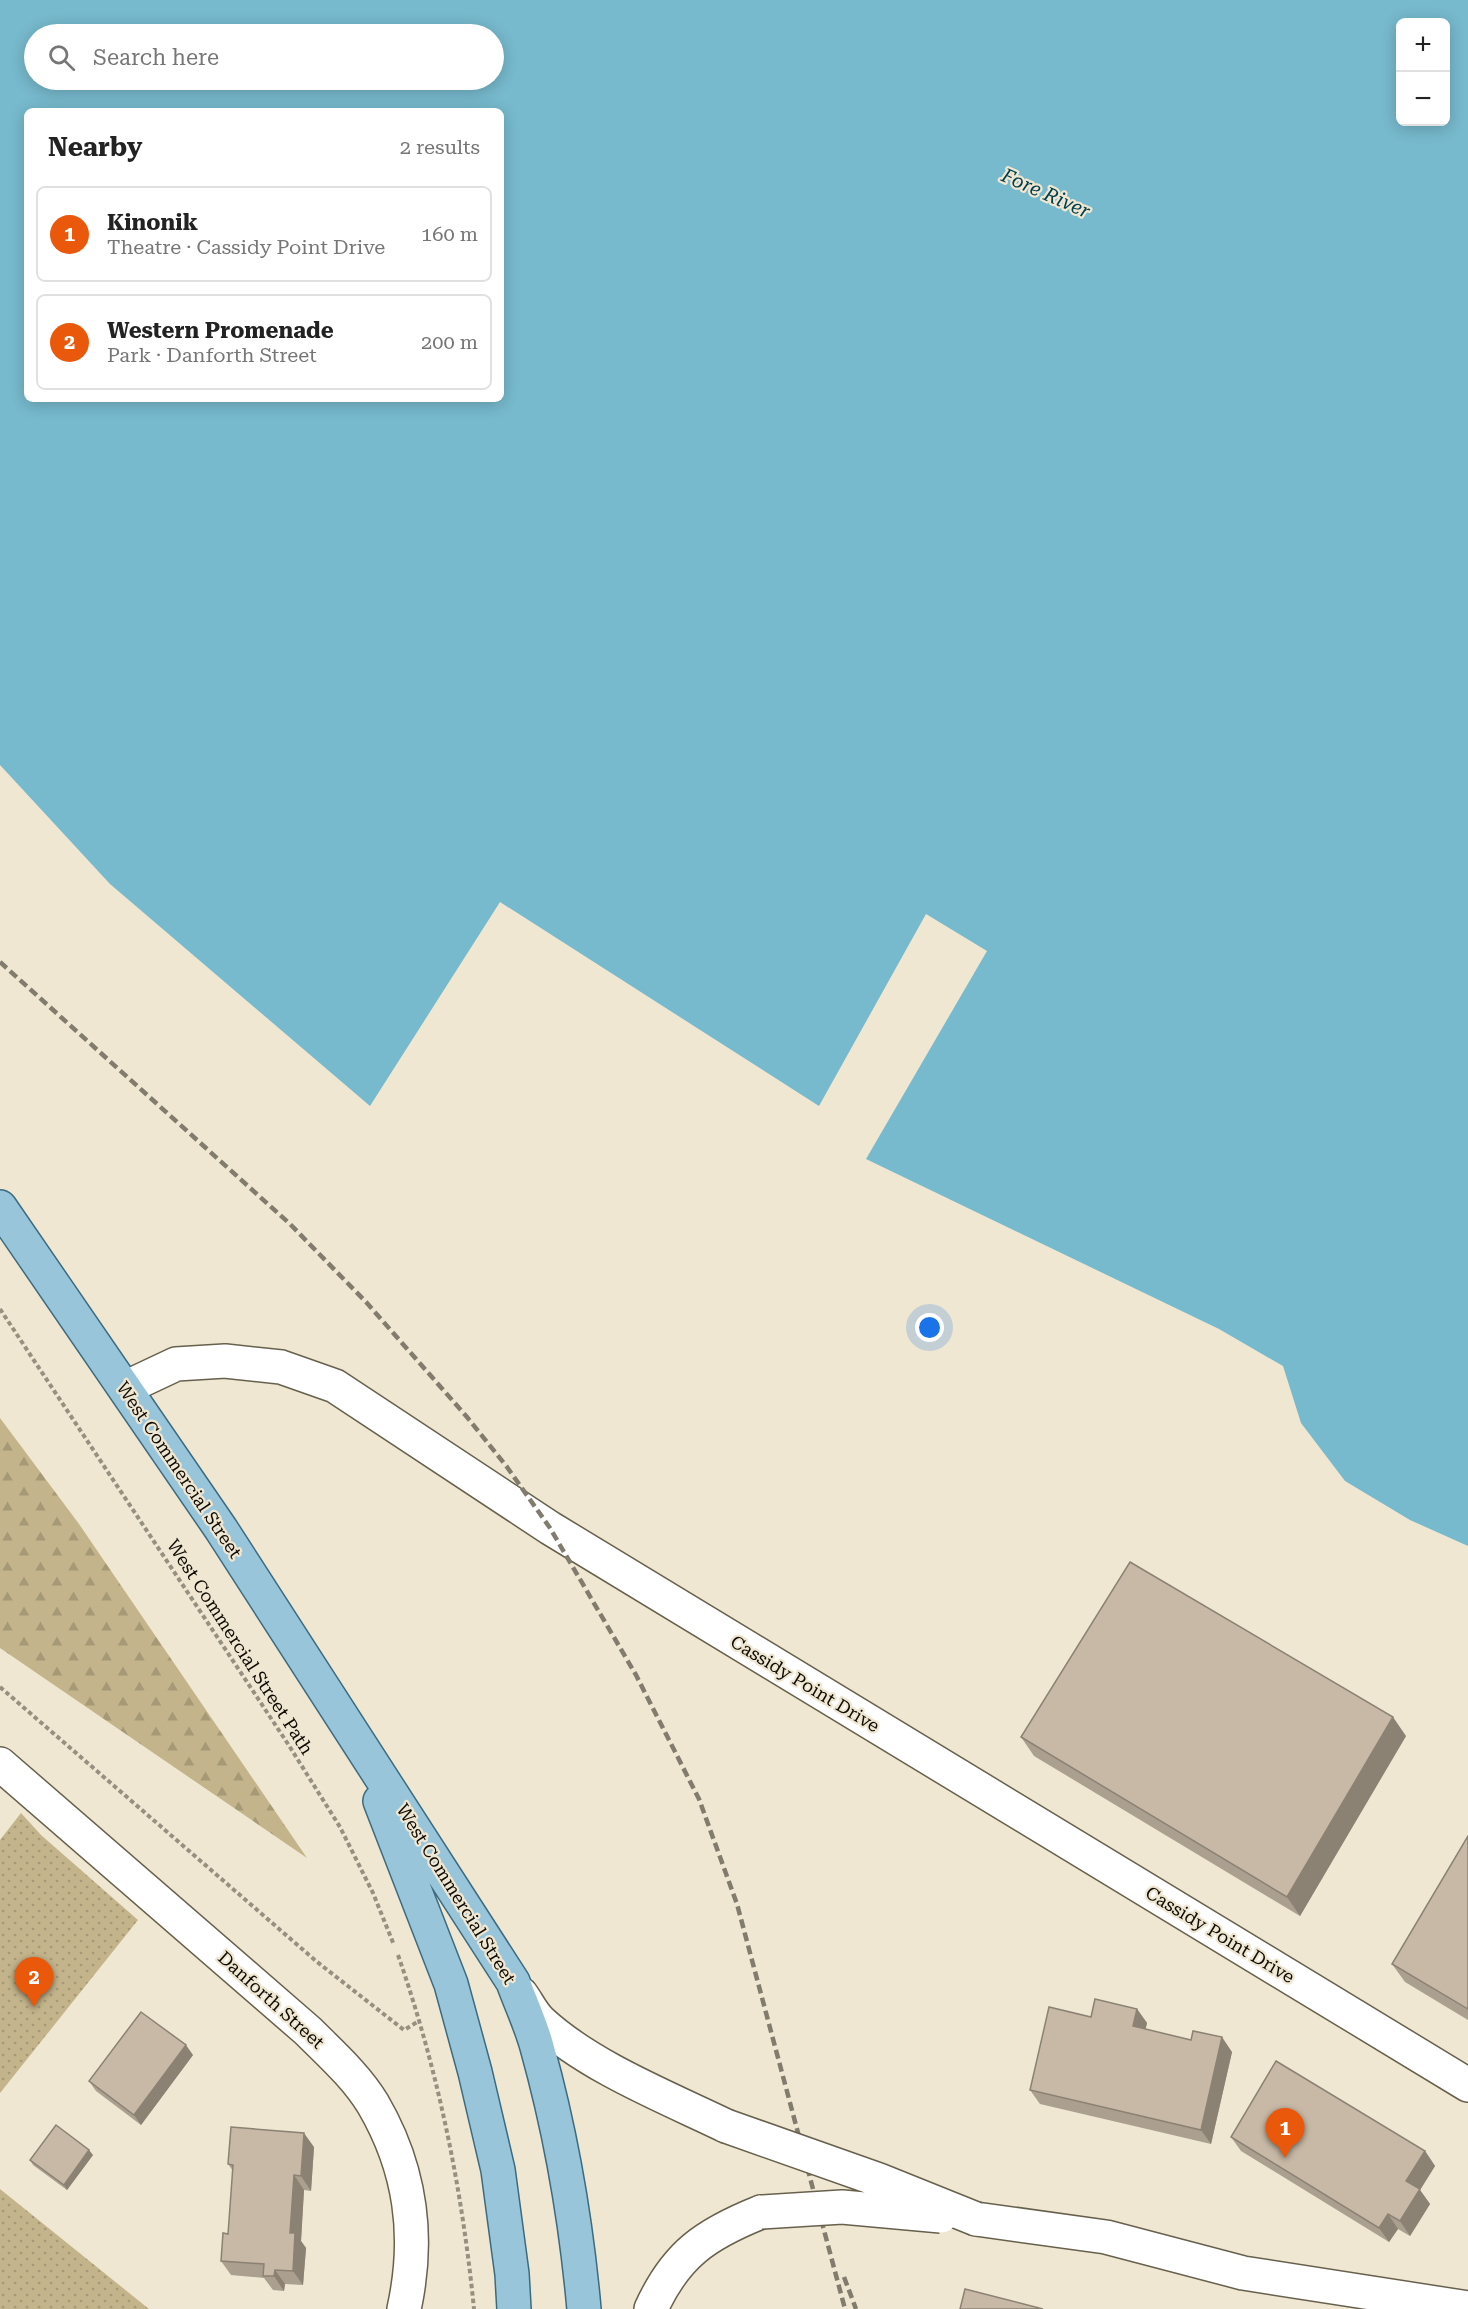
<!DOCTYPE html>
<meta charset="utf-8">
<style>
body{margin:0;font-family:"Roboto Serif",serif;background:#f6f6f6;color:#222}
.controls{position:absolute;right:18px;top:18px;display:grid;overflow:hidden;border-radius:9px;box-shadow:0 3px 15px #0003}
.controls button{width:54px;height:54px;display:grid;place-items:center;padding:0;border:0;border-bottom:2px solid #e0e0e0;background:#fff;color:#222;font:30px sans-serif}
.you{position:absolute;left:930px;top:1328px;width:21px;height:21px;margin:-15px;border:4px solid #fff;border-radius:50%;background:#1a73e8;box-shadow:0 0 0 9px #1a73e833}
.badge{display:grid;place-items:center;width:39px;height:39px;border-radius:50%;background:#ea580c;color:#fff;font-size:20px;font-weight:700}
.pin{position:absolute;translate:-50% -50px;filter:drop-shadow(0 2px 3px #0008)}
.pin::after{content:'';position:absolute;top:32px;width:21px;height:18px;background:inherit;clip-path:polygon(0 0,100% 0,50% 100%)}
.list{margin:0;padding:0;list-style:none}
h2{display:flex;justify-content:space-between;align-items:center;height:78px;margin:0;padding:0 24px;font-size:26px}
h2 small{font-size:20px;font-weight:400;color:#767676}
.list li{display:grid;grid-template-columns:39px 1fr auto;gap:18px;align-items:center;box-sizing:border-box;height:96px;margin:0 12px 12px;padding:0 12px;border:2px solid #e0e0e0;border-radius:9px}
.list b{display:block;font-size:22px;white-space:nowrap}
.list p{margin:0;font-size:20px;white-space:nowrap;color:#767676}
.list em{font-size:20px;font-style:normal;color:#767676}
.icon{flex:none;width:33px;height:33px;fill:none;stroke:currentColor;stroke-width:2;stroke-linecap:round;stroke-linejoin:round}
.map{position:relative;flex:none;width:1468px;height:2309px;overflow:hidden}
.search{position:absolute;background:#fff;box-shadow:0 3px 15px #0003;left:24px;top:24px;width:480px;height:66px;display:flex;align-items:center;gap:15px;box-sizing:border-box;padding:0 21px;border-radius:33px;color:#767676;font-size:22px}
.panel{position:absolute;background:#fff;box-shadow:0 3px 15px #0003;left:24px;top:108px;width:480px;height:294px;border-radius:9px}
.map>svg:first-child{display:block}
</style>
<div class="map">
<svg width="1468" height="2309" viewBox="0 0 1468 2309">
<defs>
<pattern id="forest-firs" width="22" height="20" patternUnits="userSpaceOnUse" patternTransform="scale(1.5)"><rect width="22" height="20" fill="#c3b48b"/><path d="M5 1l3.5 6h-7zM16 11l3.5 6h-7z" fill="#a69976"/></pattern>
<pattern id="park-dots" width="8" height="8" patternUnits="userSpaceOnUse" patternTransform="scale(1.5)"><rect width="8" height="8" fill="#c3b48b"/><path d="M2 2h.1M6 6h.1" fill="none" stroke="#a69976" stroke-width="1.8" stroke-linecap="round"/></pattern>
</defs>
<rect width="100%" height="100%" fill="#efe7d1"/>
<path fill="url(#forest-firs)" d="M0 1418 79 1524 307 1858 0 1648Z"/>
<path fill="url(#park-dots)" d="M21 1813 41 1835 138 1920 0 2093V1840Z
M0 2189 149 2309H0Z"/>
<path fill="#77b9cd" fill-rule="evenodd" d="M0 0H1468V1546L1410 1520 1345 1481 1301 1423 1283 1366 1219 1329 866 1159 987 951 926 914 819 1106 500 902 370 1106 110 884 0 765ZM1400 22H1446V122H1400ZM34 34H494V80H34ZM27 111H501V399H27Z"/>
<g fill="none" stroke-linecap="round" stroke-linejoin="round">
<defs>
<path id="minor" d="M125 1388 176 1364 225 1361 281 1367 335 1386 550 1528 1468 2085
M0 1764 308 2031C331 2054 356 2076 373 2104 411 2169 420 2236 404 2309
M521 1994C527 2002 532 2013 540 2021 588 2066 666 2097 726 2126
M976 2219 1106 2237 1243 2273 1468 2308
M651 2309C676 2254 706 2234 761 2212"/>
<path id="major" d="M0 1207 221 1529 513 1982C521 2004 531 2025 537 2047 561 2133 576 2220 584 2309
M380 1801 451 1984 475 2072 498 2170 512 2274 514 2309"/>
</defs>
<use href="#minor" stroke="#67604d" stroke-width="36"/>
<use href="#major" stroke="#3c6b80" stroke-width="36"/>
<path stroke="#969080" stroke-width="4" stroke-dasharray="4.5 3" stroke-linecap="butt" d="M0 1309 288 1744 340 1827 373 1893 394 1945
M0 1687 316 1961 404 2030 419 2021
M398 1955C438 2070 462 2188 474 2309"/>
<use href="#minor" stroke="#fff" stroke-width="33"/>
<use href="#major" stroke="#99c5db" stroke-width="33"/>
<path stroke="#817c6d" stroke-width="4.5" stroke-dasharray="9 4.5" stroke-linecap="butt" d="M0 962 290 1224 366 1302 467 1417 507 1467 550 1528 636 1675 699 1799 737 1904 845 2309
M844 2277 856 2309"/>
<defs>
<path id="minor-bridge" d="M726 2126 879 2180 976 2219
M761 2212 842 2207 941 2216"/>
</defs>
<use href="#minor-bridge" stroke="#67604d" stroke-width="36" stroke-linecap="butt"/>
<use href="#minor-bridge" stroke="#fff" stroke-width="33"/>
</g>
<path fill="#ab9f8f" d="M1406 1736 1300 1916 1034 1756 1021 1737Z
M1468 1836V2020L1405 1982 1392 1964Z
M1137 2009 1147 2023 1145 2029 1232 2052 1211 2144 1040 2104 1030 2090Z
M193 2055 141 2125 96 2091 89 2081Z
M1231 2137 1425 2151 1435 2166 1420 2190 1430 2204 1410 2236 1398 2229 1389 2242 1241 2151Z
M314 2147 311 2191 304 2190 301 2241 306 2248 303 2285 285 2284 284 2291 273 2290 264 2278 231 2275 221 2261 228 2234 233 2171 228 2164Z
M93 2155 67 2190 33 2165 30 2160Z"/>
<path fill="#8b8274" d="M1393 1717 1406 1736 1300 1916 1287 1897Z
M1137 2009 1147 2023 1143 2041 1133 2026Z
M1222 2037 1232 2052 1211 2144 1201 2130Z
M186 2045 193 2055 141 2125 134 2115Z
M304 2133 314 2147 311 2191 301 2176Z
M89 2150 93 2155 67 2190 64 2185Z
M1425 2151 1435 2166 1420 2190 1430 2204 1410 2236 1400 2221 1406 2181Z
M294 2175 304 2190 301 2241 306 2248 303 2285 293 2271 290 2233Z
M1388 2214 1398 2229 1389 2242 1379 2228Z
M275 2270 285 2284 284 2291 274 2276Z"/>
<path fill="#c7b9a6" stroke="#8b8274" stroke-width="1.5" d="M1130 1562 1393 1717 1287 1897 1021 1737Z
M1468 1836V2009L1392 1964Z
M1095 1999 1137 2009 1133 2026 1191 2040 1193 2031 1222 2037 1201 2130 1030 2090 1049 2007 1091 2017Z
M141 2012 186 2045 134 2115 89 2081Z
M1276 2061 1425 2151 1406 2181 1420 2189 1400 2221 1388 2214 1379 2228 1231 2137Z
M56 2125 89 2150 64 2185 30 2160Z
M231 2127 304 2133 301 2176 294 2175 290 2233H295L293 2271 275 2270 274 2276H263L264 2264 221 2261 223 2233 228 2234 233 2165 228 2164Z
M965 2289 1043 2309H960Z"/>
<g text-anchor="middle" stroke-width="4.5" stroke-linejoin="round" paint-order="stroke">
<g font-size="18" fill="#0e0b05" stroke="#efe7d1">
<text transform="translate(179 1470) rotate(56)" y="6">West Commercial Street</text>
<text transform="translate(240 1647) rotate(57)" y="6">West Commercial Street Path</text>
<text transform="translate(805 1684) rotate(31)" y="6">Cassidy Point Drive</text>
<text transform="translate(456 1894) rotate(58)" y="6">West Commercial Street</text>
<text transform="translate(1220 1935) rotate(31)" y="6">Cassidy Point Drive</text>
<text transform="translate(271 2000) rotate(42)" y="6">Danforth Street</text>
</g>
<g font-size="20" font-style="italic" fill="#003e4d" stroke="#efe7d1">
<text transform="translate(1046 193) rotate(24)" y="7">Fore River</text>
</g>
</g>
</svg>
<div class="controls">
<button>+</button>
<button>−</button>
</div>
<div class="you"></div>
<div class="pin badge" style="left:1285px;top:2158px">1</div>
<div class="pin badge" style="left:34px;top:2007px">2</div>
<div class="search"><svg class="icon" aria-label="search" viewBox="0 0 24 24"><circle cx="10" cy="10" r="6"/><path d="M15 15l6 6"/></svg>Search here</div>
<section class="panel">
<h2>Nearby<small>2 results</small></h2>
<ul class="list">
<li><span class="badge">1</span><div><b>Kinonik</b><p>Theatre · Cassidy Point Drive</p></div><em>160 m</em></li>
<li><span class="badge">2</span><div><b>Western Promenade</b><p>Park · Danforth Street</p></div><em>200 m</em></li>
</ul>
</section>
</div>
